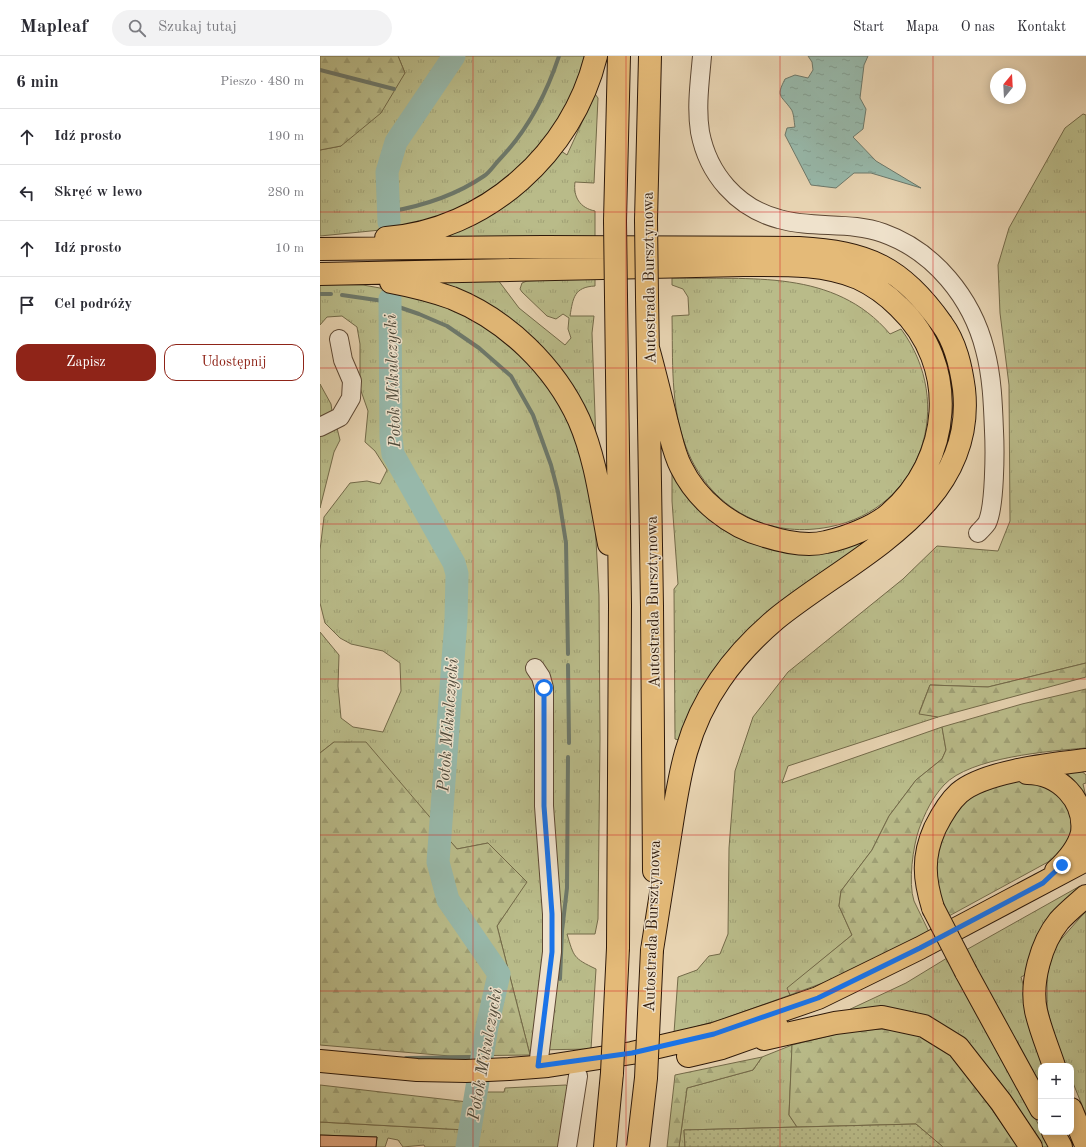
<!DOCTYPE html>
<html lang="pl">
<meta charset="utf-8">
<style>
body{margin:0;font-family:"Old Standard TT",serif;background:#f2f2f3;color:#2b2b33}
.controls{position:absolute;right:12px;bottom:12px;display:grid;overflow:hidden;border-radius:8px;box-shadow:0 2px 10px #0003}
.controls button{width:36px;height:36px;display:grid;place-items:center;padding:0;border:0;border-bottom:1px solid #e1e1e2;background:#fff;color:#2b2b33;font:20px sans-serif}
.compass{position:absolute;left:670px;top:12px;width:36px;height:36px;border-radius:50%;background:#fff;box-shadow:0 2px 10px #0003;rotate:18deg}
.stop{position:absolute;width:12px;height:12px;margin:-9px;border:3px solid #1a73e8;border-radius:50%;background:#fff}
.stop.end{background:#1a73e8;border-color:#fff;box-shadow:0 1px 4px #0008}
.list{margin:0;padding:0;list-style:none}
h2{display:flex;justify-content:space-between;align-items:center;height:52px;margin:0;padding:0 16px;font-size:17px}
h2 small{font-size:13px;font-weight:400;color:#7c7c81}
.list li{display:grid;grid-template-columns:26px 1fr auto;gap:12px;align-items:center;box-sizing:border-box;height:56px;padding:0 16px;border-top:1px solid #e1e1e2}
.list b{display:block;font-size:15px;white-space:nowrap}
.list em{font-size:13px;font-style:normal;color:#7c7c81}
.actions{display:flex;gap:8px;padding:12px 16px}
.actions a{flex:1;padding:9px 0;border:1px solid #8f2418;border-radius:12px;text-align:center;font-size:14px;color:#8f2418}
.actions .main{background:#8f2418;color:#fff}
.icon{flex:none;width:22px;height:22px;fill:none;stroke:currentColor;stroke-width:2;stroke-linecap:round;stroke-linejoin:round}
.map{position:relative;flex:none;width:766px;height:1091px;overflow:hidden}
header{display:flex;align-items:center;gap:24px;box-sizing:border-box;height:56px;padding:0 20px;background:#fff;border-bottom:1px solid #e1e1e2}
header strong{font-size:19px}
nav{display:flex;gap:22px;margin-inline-start:auto;font-size:14px}
.search{width:280px;height:36px;background:#f2f2f3;display:flex;align-items:center;gap:10px;box-sizing:border-box;padding:0 14px;border-radius:22px;color:#7c7c81;font-size:15px}
main{display:flex}
aside{flex:1;background:#fff}
.map>svg:first-child{display:block}
</style>
<header>
<strong>Mapleaf</strong>
<div class="search"><svg class="icon" aria-label="search" viewBox="0 0 24 24"><circle cx="10" cy="10" r="6"/><path d="M15 15l6 6"/></svg>Szukaj tutaj</div>
<nav><a>Start</a><a>Mapa</a><a>O nas</a><a>Kontakt</a></nav>
</header>
<main>
<aside>
<h2>6 min<small>Pieszo · 480 m</small></h2>
<ul class="list">
<li><svg class="icon" aria-label="ahead" viewBox="0 0 24 24"><path d="M12 20V5M6 11l6-6 6 6"/></svg><div><b>Idź prosto</b></div><em>190 m</em></li>
<li><svg class="icon" aria-label="left" viewBox="0 0 24 24"><path d="M17 20v-9H6M10 6l-5 5 5 5"/></svg><div><b>Skręć w lewo</b></div><em>280 m</em></li>
<li><svg class="icon" aria-label="ahead" viewBox="0 0 24 24"><path d="M12 20V5M6 11l6-6 6 6"/></svg><div><b>Idź prosto</b></div><em>10 m</em></li>
<li><svg class="icon" aria-label="arrive" viewBox="0 0 24 24"><path d="M6 21V4h12l-3 4 3 4H6"/></svg><div><b>Cel podróży</b></div></li>
</ul>
<div class="actions"><a class="main">Zapisz</a><a>Udostępnij</a></div>
</aside>
<div class="map">
<svg width="766" height="1091" viewBox="0 0 766 1091">
<defs>
<pattern id="grass-tufts" width="24" height="20" patternUnits="userSpaceOnUse"><rect width="24" height="20" fill="#b9bb89"/><path d="M3 7l-1-3M5 7V3M7 7l1-3M15 17l-1-3M17 17v-4M19 17l1-3" fill="none" stroke="#9fa075"/></pattern>
<pattern id="forest-firs" width="22" height="20" patternUnits="userSpaceOnUse"><rect width="22" height="20" fill="#b9bb89"/><path d="M5 1l3.5 6h-7zM16 11l3.5 6h-7z" fill="#9fa075"/></pattern>
<pattern id="garden-dots" width="8" height="8" patternUnits="userSpaceOnUse"><rect width="8" height="8" fill="#b9bb89"/><path d="M2 2h.1M6 6h.1" fill="none" stroke="#9fa075" stroke-width="1.8" stroke-linecap="round"/></pattern>
<pattern id="water-ripples" width="26" height="14" patternUnits="userSpaceOnUse"><rect width="26" height="14" fill="#97b8aa"/><path d="M2 4q2-2 4 0t4 0M15 11q2-2 4 0t4 0" fill="none" stroke="#829d91"/></pattern>
</defs>
<rect width="100%" height="100%" fill="#e7d3b1"/>
<filter id="stains"><feTurbulence type="fractalNoise" baseFrequency=".005" numOctaves="4"/><feColorMatrix values="0 0 0 0 .2 0 0 0 0 .09 0 0 0 0 .02 0 0 0 .5 -.17"/></filter>
<radialGradient id="worn" r=".72"><stop offset=".6" stop-color="#630" stop-opacity="0"/><stop offset="1" stop-color="#630" stop-opacity=".3"/></radialGradient>
<path fill="url(#grass-tufts)" stroke="#736a49" d="M78 0H267L248 48 227 82 196 116 152 147 91 171 0 180V94L21 90 85 17Z
M275 38 278 42 274 127 255 126C253 141 260 152 275 155V185L118 182 146 172 160 163 241 95 247 99Z
M763 58 766 59V607L668 631 610 629 599 657 618 661 468 710 462 727 622 671 626 694 622 703 596 724 569 760 552 794 521 835 519 850 532 879 468 932 470 939 403 963 354 977 358 921 377 914 389 900 400 898 408 878 409 792 415 715 433 661 468 616 583 523 617 490 678 495 690 465 689 329 680 257 678 209 689 172 745 72Z
M275 222V230C254 231 253 242 250 260H274L272 277 276 386 253 336 110 224H178L199 252 245 289 251 282 248 273 249 262 243 258 236 263 227 260 202 236 200 233 202 227 207 225Z
M352 222C430 224 514 212 570 278L581 273C636 347 603 453 509 471 482 476 457 474 432 463 401 449 378 423 366 391 350 350 353 303 352 260L369 259 368 241 363 233 352 229Z
M0 228 43 229 94 238 156 264 185 285 221 320 247 357 264 404 275 466 279 539 280 683 278 863 275 878H247C254 901 253 902 276 913L271 993 214 994 210 999 177 870 206 826 168 787 137 793 92 742 14 686 0 697V576L19 599 18 630 21 662 33 671 63 676 81 635 80 607 63 595 31 588 20 582 5 567 0 547V494L4 461 30 427 47 425 60 428 67 414 55 395 45 386 48 355 40 332V288L37 271 22 260 7 261 0 269Z
M0 328 11 348 12 355 0 362Z
M17 372 20 384 14 396 0 452V380Z
M352 413 423 483 565 474 456 552 359 684 355 683 354 533 358 528 352 445Z
M759 713 766 719V727L763 728 766 741V753L757 732 748 718 749 715Z
M760 830 762 832 707 918 701 921 727 1010H721V1036L646 894Z
M766 855V1059L751 1022V1010H746L734 981 727 951V919L735 890Z
M627 902 721 1073V1076H723L731 1091H718L654 999 522 957 586 927Z
M472 989 469 1059 477 1071 364 1074 365 1091H359L367 1032 433 1014 442 1001Z
M246 1029 250 1033 243 1091H150L160 1036H184L185 1032Z
M0 1066 146 1074 142 1091H105L104 1089 83 1091 78 1084 68 1082 65 1091H56L57 1081 0 1079Z"/>
<path fill="url(#forest-firs)" stroke="#736a49" d="M0 0H78L85 17 61 57 21 90 0 94Z
M766 607V621L618 661 599 658 610 629 668 631Z
M766 633V692C730 695 650 701 624 729 612 742 605 757 599 773 593 790 588 827 594 845 599 856 605 867 610 878L541 913 470 939 467 932 532 879 519 850 521 835 552 794 569 760 596 724 622 703 626 694 622 671 702 648Z
M14 686H46L137 793 168 787 207 826 177 870 210 999 130 1000 0 989V697Z
M693 725H714L727 729 745 745 752 765 751 777 739 800 629 860 619 842 615 804 628 764 651 740Z
M563 973 590 976 612 984 634 999 698 1091H623L596 1068 477 1071 469 1059 472 989 529 975Z
M442 1001 433 1014 367 1032 359 1091H347L355 1019Z
M0 1029 148 1046 146 1074 0 1066Z"/>
<path fill="url(#garden-dots)" stroke="#736a49" d="M596 1068 623 1091H365L364 1074Z"/>
<path fill="url(#water-ripples)" stroke="#6d786a" d="M488 0H548L544 9 540 42 546 53 543 73 533 81 556 105 601 132 551 117H534L516 132 491 129 465 79 467 72 475 71C474 66 474 57 471 53 460 38 456 41 465 23L475 19 488 22 493 14 492 6Z"/>
<g fill="none" stroke-linecap="round" stroke-linejoin="round">
<path stroke="#6d786a" stroke-width="4" d="M0 14 74 33
M68 156C103 150 135 140 164 120 170 116 174 109 179 104 208 74 226 39 239 0
M0 238H11
M22 239 70 246
M70 248 99 258 127 270 159 292 191 320 213 359 231 409 238 436 246 487 248 598
M248 609 249 687
M240 923 242 875 247 832 248 701
M86 1002 162 1001"/>
<path stroke="#97b8aa" stroke-width="23" d="M69 166 67 116 76 86 134 0
M70 243 71 382 73 398 134 507 137 518 136 564 118 806 128 844 179 918 167 971 147 1091"/>
</g>
<path fill="#dca179" stroke="#2d1809" d="M0 1079 57 1081 56 1091H0Z"/>
<g fill="none" stroke-linecap="round" stroke-linejoin="round">
<defs>
<path id="minor" d="M382 0C380 24 376 51 380 76 388 118 417 152 459 163 493 173 530 165 563 177 614 195 652 242 665 294 672 320 673 348 674 375 675 394 675 451 667 467 665 470 661 474 658 477
M0 371 20 361 31 342 32 325 23 304 19 283
M215 612 221 621 224 632V750L232 858V896L218 1011
M247 1091 258 1020"/>
<path id="major" d="M707 717C739 717 766 744 762 777 758 793 747 805 736 815
M613 852C604 823 602 801 615 772 621 760 629 746 639 737 664 715 733 708 766 704
M646 916 721 1053
M444 983 515 967 562 961 604 970 638 991 681 1046 711 1091
M368 1000 402 992 458 972
M0 1005 97 1014 146 1015 189 1013 228 1010 312 997 394 978 498 942 600 892 766 804
M734 1010C728 992 720 973 716 955 710 927 721 887 739 865 747 856 757 848 766 840
M751 1053 766 1089
M733 1076 741 1091"/>
<path id="highway" d="M326 164 330 0
M295 165 299 0
M66 182C166 175 253 96 276 0
M0 193 224 191 479 192C548 196 582 211 622 268 636 287 641 311 644 333 657 451 532 501 456 563 436 580 415 602 400 624 365 674 359 722 350 780 344 818 338 856 332 894
M0 218 423 209C462 209 502 207 538 222 553 229 567 239 579 251 640 309 632 404 569 458 554 471 525 482 506 486 487 491 464 486 445 480 410 471 377 444 361 411 354 398 351 381 347 367 341 342 335 317 328 292
M71 226C92 230 112 235 132 242 187 264 235 311 259 364 276 403 281 447 289 488
M296 241 300 549 298 892
M327 241 332 551 334 815
M285 1091 292 1017"/>
</defs>
<use href="#minor" stroke="#5c4733" stroke-width="20"/>
<use href="#major" stroke="#2d1809" stroke-width="24"/>
<use href="#highway" stroke="#2d1809" stroke-width="24"/>
<use href="#minor" stroke="#efe2cc" stroke-width="18"/>
<use href="#major" stroke="#e4ba78" stroke-width="22"/>
<use href="#highway" stroke="#e4ba78" stroke-width="22"/>
<defs>
<path id="major-bridge" d="M613 852 646 916"/>
<path id="highway-bridge" d="M326 164 327 241
M295 165 296 241
M292 1017 298 892
M318 1091 326 1022 332 894"/>
</defs>
<use href="#major-bridge" stroke="#2d1809" stroke-width="24" stroke-linecap="butt"/>
<use href="#highway-bridge" stroke="#2d1809" stroke-width="24" stroke-linecap="butt"/>
<use href="#major-bridge" stroke="#e4ba78" stroke-width="22"/>
<use href="#highway-bridge" stroke="#e4ba78" stroke-width="22"/>
</g>
<g fill="none" stroke-linecap="round" stroke-linejoin="round">
<path stroke="#1a73e8" stroke-width="5" d="M224 632V750L232 858V896L218 1010 312 997 394 978 498 942 600 892 723 827 742 809"/>
</g>
<path fill="none" stroke="#d62828" stroke-width="1" stroke-opacity="0.55" d="M153 0V1091M306 0V1091M460 0V1091M613 0V1091M0 156H766M0 312H766M0 468H766M0 623H766M0 779H766M0 935H766"/>
<g text-anchor="middle" stroke-width="3" stroke-linejoin="round" paint-order="stroke">
<g font-size="16" fill="#2d1809" stroke="#efe2cc">
<text transform="translate(328 222) rotate(-91)" y="6">Autostrada Bursztynowa</text>
<text transform="translate(332 546) rotate(-91)" y="6">Autostrada Bursztynowa</text>
<text transform="translate(331 870) rotate(-88)" y="6">Autostrada Bursztynowa</text>
</g>
<g font-size="17" font-style="italic" fill="#4d4839" stroke="#efe2cc">
<text transform="translate(72 325) rotate(-92)" y="6">Potok Mikulczycki</text>
<text transform="translate(127 669) rotate(-86)" y="6">Potok Mikulczycki</text>
<text transform="translate(164 998) rotate(-80)" y="6">Potok Mikulczycki</text>
</g>
</g>
<rect width="100%" height="100%" filter="url(#stains)"/>
<rect width="100%" height="100%" fill="url(#worn)"/>
</svg>
<div class="controls">
<button>+</button>
<button>−</button>
</div>
<svg class="compass" viewBox="-18 -18 36 36"><path d="M0-13l5 13h-10z" fill="#e53935"/><path d="M0 13l5-13h-10z" fill="#7c7c81"/></svg>
<div class="stop" style="left:224px;top:632px"></div>
<div class="stop end" style="left:742px;top:809px"></div>
</div>
</main>
